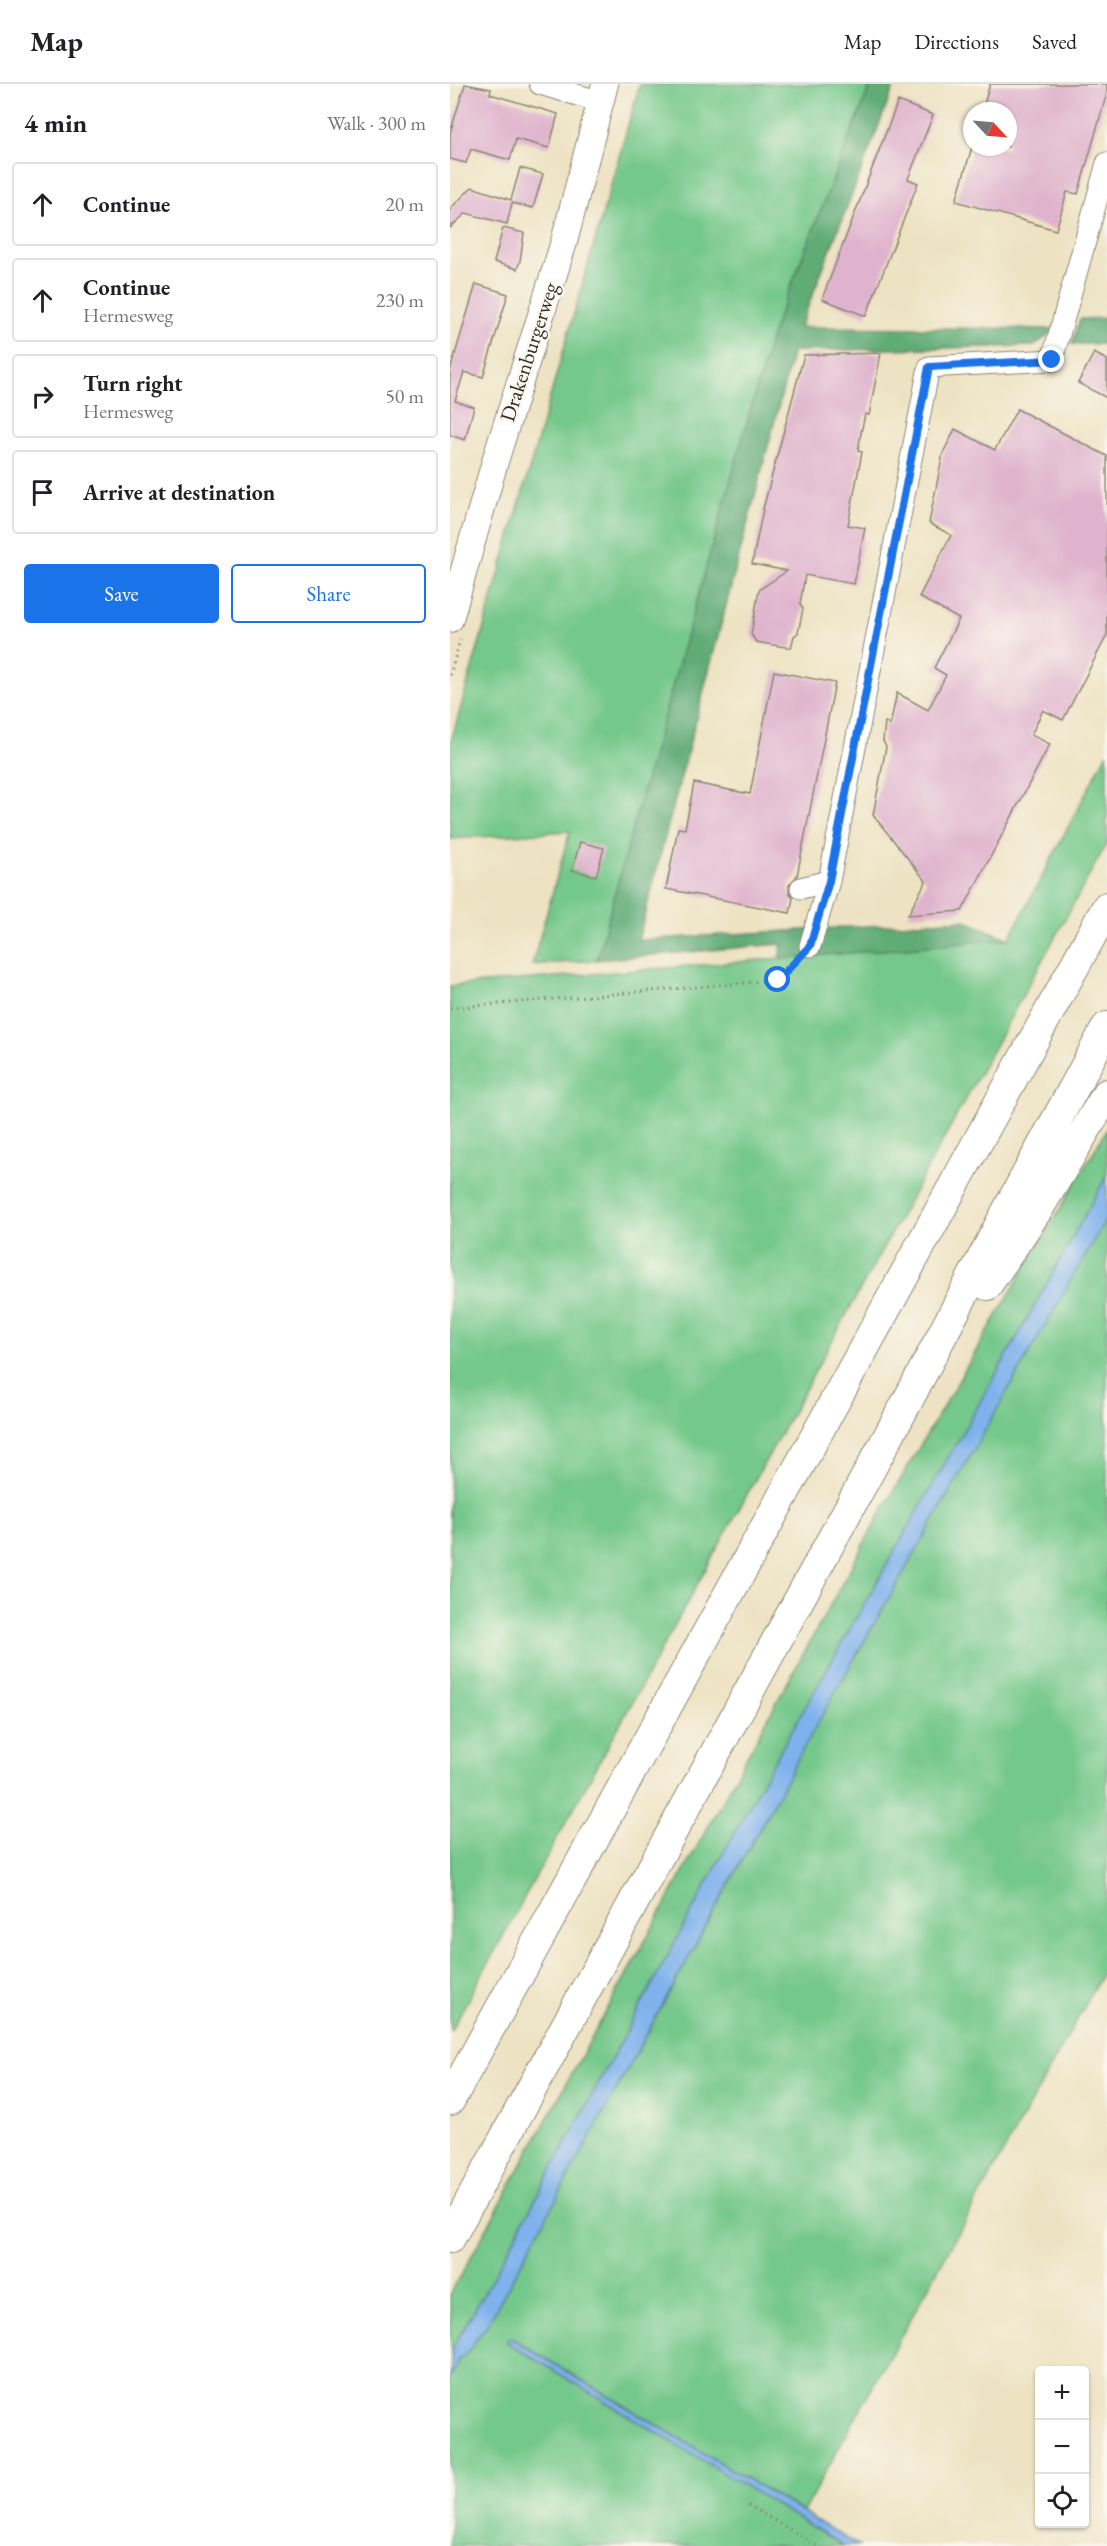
<!DOCTYPE html>
<meta charset="utf-8">
<style>
body{margin:0;font-family:"EB Garamond",serif;background:#f6f6f6;color:#202124}
.controls{position:absolute;right:18px;bottom:18px;display:grid;overflow:hidden;border-radius:6px;box-shadow:0 2px 4px #0004}
.controls button{width:54px;height:54px;display:grid;place-items:center;padding:0;border:0;border-bottom:2px solid #e0e0e0;background:#fff;color:#202124;font:30px sans-serif}
.compass{position:absolute;left:513px;top:18px;width:54px;height:54px;border-radius:50%;background:#fff;box-shadow:0 2px 4px #0004;rotate:116deg}
.stop{position:absolute;width:18px;height:18px;margin:-14px;border:4px solid #1a73e8;border-radius:50%;background:#fff}
.stop.end{background:#1a73e8;border-color:#fff;box-shadow:0 2px 6px #0008}
.list{margin:0;padding:0;list-style:none}
h2{display:flex;justify-content:space-between;align-items:center;height:78px;margin:0;padding:0 24px;font-size:26px}
h2 small{font-size:20px;font-weight:400;color:#757577}
.list li{display:grid;grid-template-columns:39px 1fr auto;gap:18px;align-items:center;box-sizing:border-box;height:84px;margin:0 12px 12px;padding:0 12px;border:2px solid #e0e0e0;border-radius:6px}
.list b{display:block;font-size:22px;white-space:nowrap}
.list p{margin:0;font-size:20px;white-space:nowrap;color:#757577}
.list em{font-size:20px;font-style:normal;color:#757577}
.actions{display:flex;gap:12px;padding:18px 24px}
.actions a{flex:1;padding:14px 0;border:2px solid #1a73e8;border-radius:6px;text-align:center;font-size:21px;color:#1a73e8}
.actions .main{background:#1a73e8;color:#fff}
.icon{flex:none;width:33px;height:33px;fill:none;stroke:currentColor;stroke-width:2;stroke-linecap:round;stroke-linejoin:round}
.map{position:relative;flex:none;width:657px;height:2462px;overflow:hidden}
header{display:flex;align-items:center;gap:36px;box-sizing:border-box;height:84px;padding:0 30px;background:#fff;border-bottom:2px solid #e0e0e0}
header strong{font-size:28px}
nav{display:flex;gap:33px;margin-inline-start:auto;font-size:21px}
main{display:flex}
aside{flex:1;background:#fff}
.map>svg:first-child{display:block}
</style>
<header>
<strong>Map</strong>
<nav><a>Map</a><a>Directions</a><a>Saved</a></nav>
</header>
<main>
<aside>
<h2>4 min<small>Walk · 300 m</small></h2>
<ul class="list">
<li><svg class="icon" aria-label="ahead" viewBox="0 0 24 24"><path d="M12 20V5M6 11l6-6 6 6"/></svg><div><b>Continue</b></div><em>20 m</em></li>
<li><svg class="icon" aria-label="ahead" viewBox="0 0 24 24"><path d="M12 20V5M6 11l6-6 6 6"/></svg><div><b>Continue</b><p>Hermesweg</p></div><em>230 m</em></li>
<li><svg class="icon" aria-label="right" viewBox="0 0 24 24"><path d="M7 20v-9h11M14 6l5 5-5 5"/></svg><div><b>Turn right</b><p>Hermesweg</p></div><em>50 m</em></li>
<li><svg class="icon" aria-label="arrive" viewBox="0 0 24 24"><path d="M6 21V4h12l-3 4 3 4H6"/></svg><div><b>Arrive at destination</b></div></li>
</ul>
<div class="actions"><a class="main">Save</a><a>Share</a></div>
</aside>
<div class="map">
<svg width="657" height="2462" viewBox="0 0 657 2462">
<rect width="100%" height="100%" fill="#fbf7ec"/>
<filter id="ink" filterUnits="userSpaceOnUse"><feTurbulence type="fractalNoise" baseFrequency=".0167" numOctaves="2"/><feDisplacementMap in="SourceGraphic" scale="12" xChannelSelector="R" yChannelSelector="G"/><feConvolveMatrix kernelMatrix="1 2 1 2 8 2 1 2 1" color-interpolation-filters="sRGB"/></filter>
<filter id="wash" filterUnits="userSpaceOnUse"><feTurbulence type="fractalNoise" baseFrequency=".008" numOctaves="4" result="noise"/><feDisplacementMap in="SourceGraphic" scale="24" xChannelSelector="R" yChannelSelector="G"/><feGaussianBlur stdDeviation="1.35" result="paint"/><feColorMatrix in="noise" values="0 0 0 0 0 0 0 0 0 0 0 0 0 0 0 0 0 1.4 0 .05"/><feComposite in="paint" operator="in"/></filter>
<g filter="url(#wash)">
<rect width="100%" height="100%" fill="#ede2c2"/>
<path fill="#75c88b" stroke="#507a5b" stroke-width="1.5" d="M190 0H421L323 247 147 876 82 881 120 747 0 755V661Z
M657 669V759L0 1948V902L559 855Z
M657 1045V1091L565 1257 305 1711 40 2199 4 2261 0 2274V2211L437 1418Z
M657 1133V1882L353 2428 60 2253 57 2258 394 2462H0V2294L7 2281 6 2279 37 2241 368 1638Z"/>
<path fill="#60ac77" stroke="#466c51" stroke-width="1.5" d="M421 0H445L350 243 606 245 584 262 343 267 188 856 514 836 559 855 329 875 332 860 147 876 189 720 323 247Z
M657 234V260H622L630 235Z"/>
<path fill="#7fb2ec" stroke="#556e8c" stroke-width="1.5" d="M657 1091V1133L368 1638 37 2241 14 2273H10L6 2279 7 2281 0 2294 2 2265 40 2199 305 1711 565 1257Z
M59 2253 409 2462H394L57 2258Z"/>
<g id="blocks">
<path fill="#dfb3cd" d="M15 0 41 5 40 10 108 30 99 64 66 55 60 76 21 65 16 79 0 75V49Z
M540 0H657V9L628 110 617 108 606 146 506 117 522 63H558V27H532Z
M448 17 483 31 458 95 468 99 416 232 372 215Z
M70 84 93 90 83 124 62 119 57 140 16 129 0 144V125L22 103 61 116Z
M53 144 74 149 70 177 67 185 44 178Z
M26 200 58 210 33 293 14 288 5 317 24 323 15 356 0 351V287Z
M431 269 419 331 415 330 411 349 408 367 412 368 398 441 415 444 404 500 355 491 350 520 353 525 348 549 344 552 341 564 306 558 301 550 309 506 337 487 302 480 313 425 354 271Z
M644 269 657 276V314L628 299Z
M567 325 657 372V551L613 636 593 626 581 651 600 660 512 827 458 831 476 797 423 731 436 663 433 657 435 638 440 641 447 609 478 626 496 591 484 584 509 535 469 513 501 451 479 439 493 369 505 345 545 366Z
M324 587 385 599 347 792 339 801V808L343 814 340 829 216 805 228 744 235 745 244 699 300 710Z
M130 758 154 764 146 792 122 786Z"/>
</g>
</g>
<g filter="url(#ink)">
<use href="#blocks" fill-opacity="0" stroke="#8c8676" stroke-width="1.5"/>
<g fill="none" stroke-linecap="round" stroke-linejoin="round">
<defs>
<path id="minor" d="M90 0 151 18
M351 804 379 797
M360 862 379 797 479 283 602 276 657 79"/>
<path id="major" d="M0 535 46 374 114 158 155 0"/>
<path id="highway" d="M537 1201 588 1125 657 1010
M0 2016 657 823
M0 2154 456 1320 565 1112 657 943"/>
</defs>
<use href="#minor" stroke="#8c8676" stroke-width="23"/>
<use href="#major" stroke="#8c8676" stroke-width="28"/>
<use href="#highway" stroke="#8c8676" stroke-width="32"/>
<path stroke="#8c8676" stroke-width="3" stroke-dasharray="1.5 4.5" stroke-linecap="butt" d="M0 591 11 553
M0 924 328 896 348 874
M298 2421 368 2462"/>
<use href="#minor" stroke="#fff" stroke-width="21"/>
<use href="#major" stroke="#fff" stroke-width="26"/>
<use href="#highway" stroke="#fff" stroke-width="30"/>
</g>
</g>
<g fill="none" stroke-linecap="round" stroke-linejoin="round" filter="url(#ink)">
<path stroke="#1a73e8" stroke-width="8" d="M328 896 360 862 379 797 479 283 602 276"/>
</g>
<g text-anchor="middle" stroke-width="5" stroke-linejoin="round" paint-order="stroke">
<g font-size="21" fill="#2b2b2b" stroke="#fbf7ec">
<text transform="translate(79 268) rotate(-72)" y="7">Drakenburgerweg</text>
</g>
</g>
</svg>
<div class="controls">
<button>+</button>
<button>−</button>
<button><svg class="icon" aria-label="locate" viewBox="0 0 24 24"><circle cx="12" cy="12" r="6"/><path d="M12 2v4M12 18v4M2 12h4M18 12h4"/></svg></button>
</div>
<svg class="compass" viewBox="-18 -18 36 36"><path d="M0-13l5 13h-10z" fill="#e53935"/><path d="M0 13l5-13h-10z" fill="#757577"/></svg>
<div class="stop" style="left:328px;top:896px"></div>
<div class="stop end" style="left:602px;top:276px"></div>
</div>
</main>
